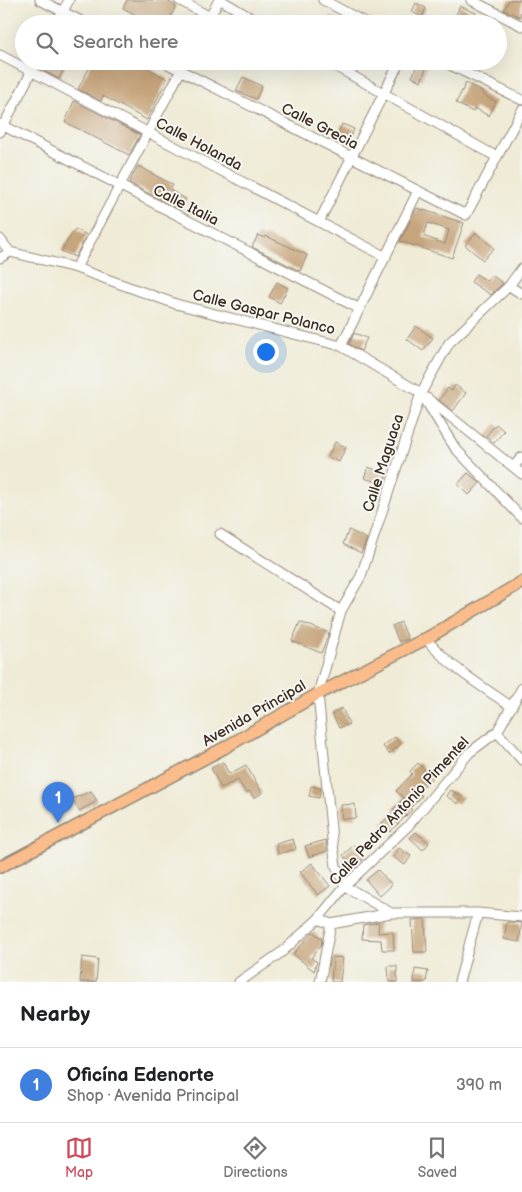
<!DOCTYPE html>
<meta charset="utf-8">
<style>
body{margin:0;font-family:"Balsamiq Sans",sans-serif;background:#f6f6f6;color:#202124}
.you{position:absolute;left:265px;top:351px;width:18px;height:18px;margin:-12px;border:4px solid #fff;border-radius:50%;background:#1a73e8;box-shadow:0 0 0 8px #1a73e833}
.badge{display:grid;place-items:center;width:32px;height:32px;border-radius:50%;background:#d1495b;color:#fff;font-size:16px;font-weight:700}
.pin{position:absolute;translate:-50% -41px;filter:drop-shadow(0 1px 2px #0008)}
.pin::after{content:'';position:absolute;top:26px;width:18px;height:15px;background:inherit;clip-path:polygon(0 0,100% 0,50% 100%)}
.list{margin:0;padding:0;list-style:none}
h2{display:flex;justify-content:space-between;align-items:center;height:65px;margin:0;padding:0 20px;font-size:21px}
h2 small{font-size:16px;font-weight:400;color:#757577}
.list li{display:grid;grid-template-columns:32px 1fr auto;gap:15px;align-items:center;box-sizing:border-box;height:75px;padding:0 20px;border-top:1px solid #e0e0e0}
.list b{display:block;font-size:19px;white-space:nowrap}
.list p{margin:0;font-size:16px;white-space:nowrap;color:#757577}
.list em{font-size:16px;font-style:normal;color:#757577}
.icon{flex:none;width:28px;height:28px;fill:none;stroke:currentColor;stroke-width:2;stroke-linecap:round;stroke-linejoin:round}
.map{position:relative;flex:none;width:522px;height:982px;overflow:hidden}
.search{position:absolute;background:#fff;box-shadow:0 5px 20px #0002;left:15px;right:15px;top:15px;height:55px;display:flex;align-items:center;gap:12px;box-sizing:border-box;padding:0 18px;border-radius:28px;color:#757577;font-size:19px}
.sheet{height:140px;background:#fff}
nav{display:flex;justify-content:space-around;align-items:center;box-sizing:border-box;height:70px;border-top:1px solid #e0e0e0;background:#fff;font-size:14px;color:#757577}
nav a{display:grid;justify-items:center;gap:2px}
nav .on{color:#d1495b}
.map>svg:first-child{display:block}
</style>
<div class="map">
<svg width="522" height="982" viewBox="0 0 522 982">
<rect width="100%" height="100%" fill="#f6f6f2"/>
<filter id="ink" filterUnits="userSpaceOnUse"><feTurbulence type="fractalNoise" baseFrequency=".02" numOctaves="2"/><feDisplacementMap in="SourceGraphic" scale="10" xChannelSelector="R" yChannelSelector="G"/><feConvolveMatrix kernelMatrix="1 2 1 2 8 2 1 2 1" color-interpolation-filters="sRGB"/></filter>
<filter id="wash" filterUnits="userSpaceOnUse"><feTurbulence type="fractalNoise" baseFrequency=".0096" numOctaves="4" result="noise"/><feDisplacementMap in="SourceGraphic" scale="20" xChannelSelector="R" yChannelSelector="G"/><feGaussianBlur stdDeviation="1.12" result="paint"/><feColorMatrix in="noise" values="0 0 0 0 0 0 0 0 0 0 0 0 0 0 0 0 0 1.4 0 .05"/><feComposite in="paint" operator="in"/></filter>
<g filter="url(#wash)">
<rect width="100%" height="100%" fill="#efebd6"/>
<g id="blocks">
<path fill="#c6a47c" fill-rule="evenodd" d="M127 0H165L176 6 167 24H141L143 19 123 8Z
M509 0H522L520 17 504 10Z
M416 3 426 8 422 17 412 12Z
M460 6 476 13 471 24H452Z
M331 16 346 24H326Z
M43 61H68L59 79 40 69Z
M93 61H136L167 79 147 120 103 96 101 101 78 89Z
M418 63 427 66 421 81 412 77Z
M243 77 262 86 256 99 236 91Z
M466 83 483 92 482 94 496 102 489 116 475 108 473 112 456 103Z
M74 101 140 135 129 155 65 122Z
M342 124 354 129 347 144 336 139Z
M138 166 173 185 170 190 186 199 180 210 129 183Z
M417 208 464 223 452 258 400 241ZM428 223 449 230 445 244 423 236Z
M75 229 87 235 75 257 61 251Z
M476 233 494 248 483 260 465 245Z
M258 235 265 238 266 236 307 255 300 271 252 247Z
M476 274 487 281 491 275 503 283 491 295 471 282Z
M277 282 288 288 280 303 269 297Z
M416 326 433 338 423 351 407 339Z
M354 333 367 338 361 351 349 344Z
M455 385 466 393 453 411 439 400 448 388 452 391Z
M496 424 504 431 494 443 486 436Z
M335 442 346 447 339 462 328 457Z
M368 467 387 474 383 484 364 478Z
M468 473 480 483 469 495 458 484Z
M349 530 367 539 361 553 343 544Z
M300 622 329 633 321 653 292 641Z
M401 622 408 639 399 642 392 626Z
M342 708 349 724 339 728 332 713Z
M395 737 401 744 389 754 383 746Z
M223 762 229 774 246 765 262 793 254 798 249 791 246 793 238 780 221 788 211 768Z
M418 763 432 778 417 792 422 796 410 808 412 810 390 832 382 823 395 811 393 809 404 798 396 791 412 774 410 771Z
M311 786 321 788 319 798 309 796Z
M450 790 463 797 458 804 446 796Z
M91 791 97 801 79 811 72 799Z
M355 804 356 818 342 819 341 805Z
M416 832 429 843 423 850 410 838Z
M293 839 296 849 278 854 276 844Z
M326 840 327 851 309 857 305 846Z
M354 845 365 857 353 867 343 855Z
M399 848 411 856 405 865 393 857Z
M312 863 330 886 318 895 300 872Z
M378 870 392 885 380 896 366 880Z
M425 919 427 952H414L412 920Z
M379 922 378 933 393 932 394 950H382L381 940 362 939 363 925Z
M507 922 522 923 519 942 504 939Z
M313 932 322 939 321 945 311 958 317 962 314 971 293 954Z
M82 957 98 959 96 982H80Z
M333 957 343 958 340 982H331Z
M388 966H397V982H389Z
M415 969 428 971 426 982H414Z"/>
</g>
</g>
<g filter="url(#ink)">
<use href="#blocks" fill-opacity="0" stroke="#958a7a" stroke-width="1"/>
<g fill="none" stroke-linecap="round" stroke-linejoin="round">
<defs>
<path id="minor" d="M40 0 87 24
M179 0 210 17
M221 0 261 24
M323 0 368 24
M471 0 522 26
M56 24 69 0
M206 24 219 0
M0 55 386 257
M162 61 466 215 522 110
M326 61 497 157
M442 61 522 100
M0 124 360 309
M0 132 37 61
M319 222 400 61
M0 239 10 252 76 268 176 304 341 346 421 393 455 448 522 518
M0 258 10 252
M76 268 186 61
M522 268 509 286 449 343 421 393 361 576 341 611 318 694 332 839 336 866 345 886 391 913H478L522 917
M509 286 522 294
M341 346 418 191
M427 398 522 474
M513 467 522 457
M220 534 341 611
M426 639C450 667 481 686 512 707
M497 732 522 760
M318 919 331 924 391 913
M239 982 282 952 318 919 345 886 408 826 469 753 497 732 522 688
M320 982 331 924
M459 982 478 913"/>
<path id="major" d="M0 867 224 748 318 694 429 637 522 582"/>
</defs>
<use href="#minor" stroke="#958a7a" stroke-width="11"/>
<use href="#major" stroke="#958a7a" stroke-width="14"/>
<use href="#minor" stroke="#fff" stroke-width="9"/>
<use href="#major" stroke="#f9bc8a" stroke-width="11"/>
</g>
</g>
<g text-anchor="middle" stroke-width="4" stroke-linejoin="round" paint-order="stroke">
<g font-size="15" fill="#3b2a1e" stroke="#f6f6f2">
<text transform="translate(320 126) rotate(27)" y="5">Calle Grecia</text>
<text transform="translate(199 144) rotate(28)" y="5">Calle Holanda</text>
<text transform="translate(186 205) rotate(27)" y="5">Calle Italia</text>
<text transform="translate(264 312) rotate(14)" y="5">Calle Gaspar Polanco</text>
<text transform="translate(383 463) rotate(-72)" y="5">Calle Maguaca</text>
<text transform="translate(254 713) rotate(-30)" y="5">Avenida Principal</text>
<text transform="translate(399 811) rotate(-47)" y="5">Calle Pedro Antonio Pimentel</text>
</g>
</g>
</svg>
<div class="you"></div>
<div class="pin badge" style="left:58px;top:823px;background:#3f7fe0">1</div>
<div class="search"><svg class="icon" aria-label="search" viewBox="0 0 24 24"><circle cx="10" cy="10" r="6"/><path d="M15 15l6 6"/></svg>Search here</div>
</div>
<section class="sheet">
<h2>Nearby<small></small></h2>
<ul class="list">
<li><span class="badge" style="background:#3f7fe0">1</span><div><b>Oficína Edenorte</b><p>Shop · Avenida Principal</p></div><em>390 m</em></li>
</ul>
</section>
<nav>
<a class="on"><svg class="icon" aria-label="map" viewBox="0 0 24 24"><path d="M3 6l6-2 6 2 6-2v14l-6 2-6-2-6 2zM9 4v14M15 6v14"/></svg>Map</a>
<a><svg class="icon" aria-label="directions" viewBox="0 0 24 24"><path d="M12 3l9 9-9 9-9-9zM9 14v-3h6M13 9l2 2-2 2"/></svg>Directions</a>
<a><svg class="icon" aria-label="saved" viewBox="0 0 24 24"><path d="M7 4h10v16l-5-4-5 4z"/></svg>Saved</a>
</nav>
